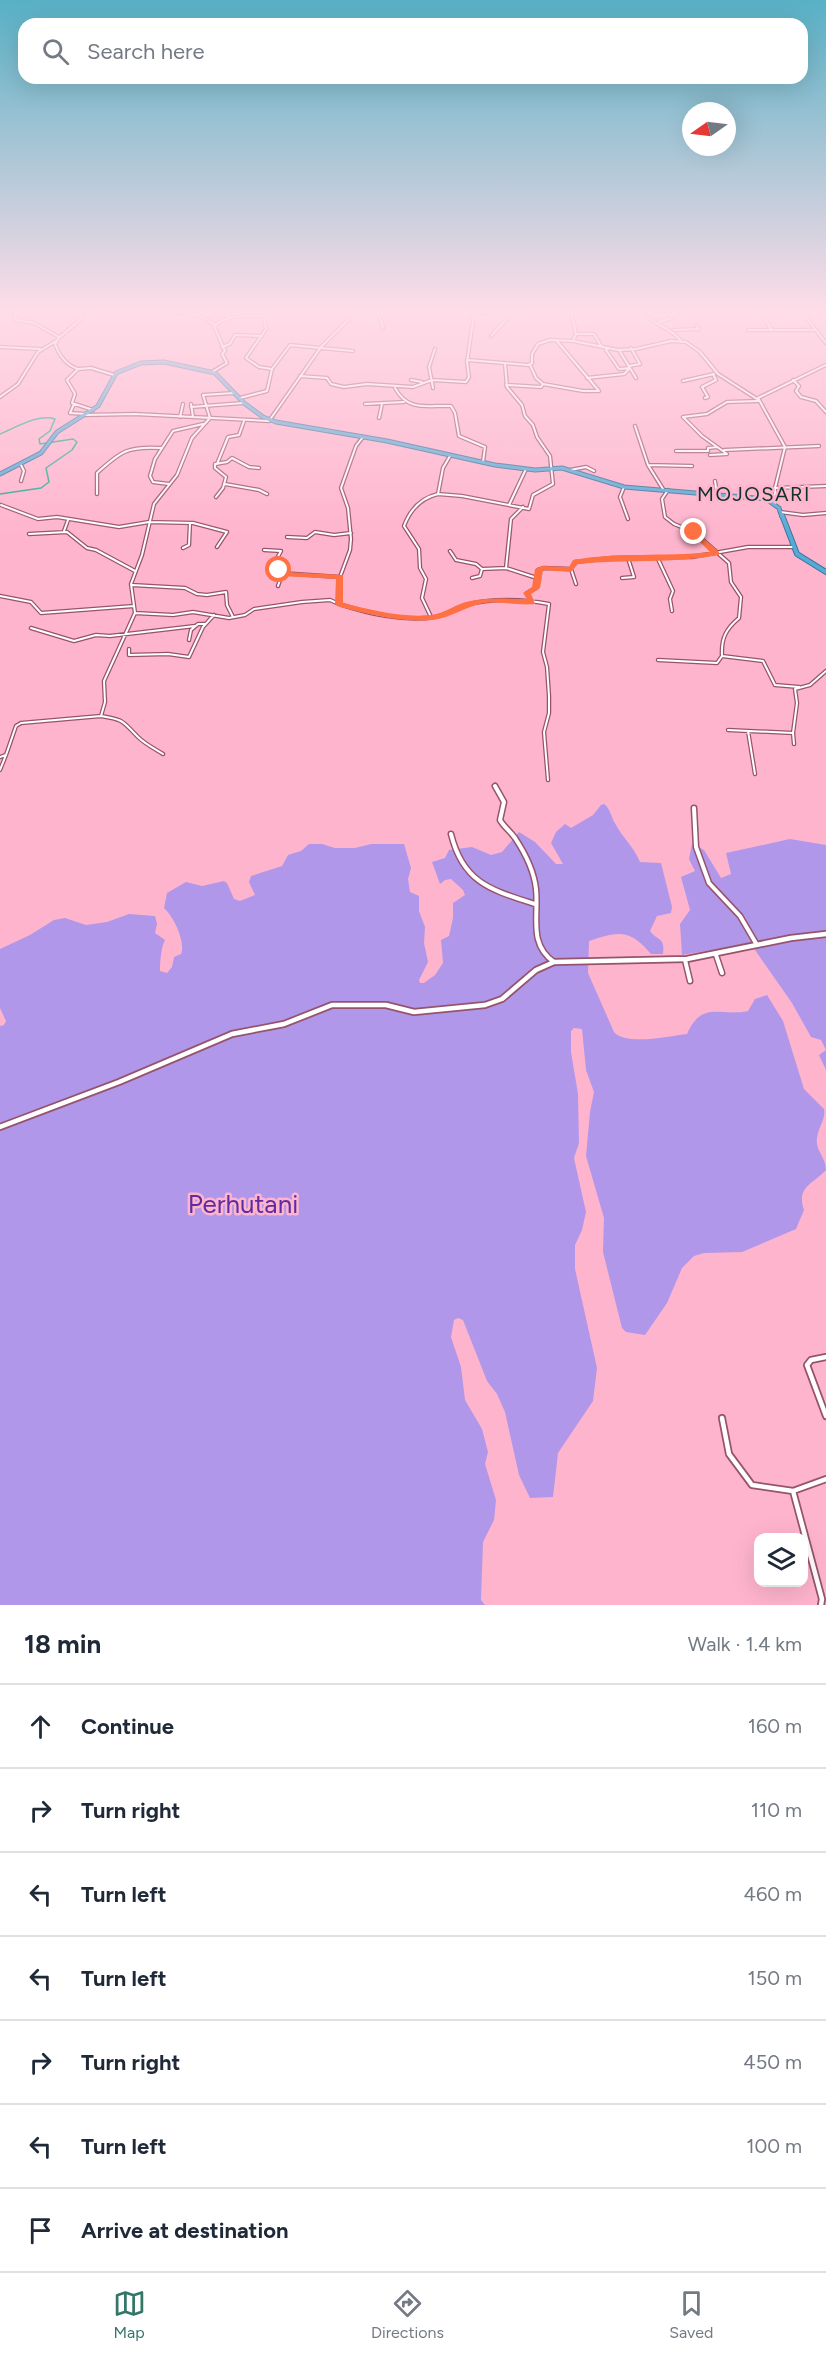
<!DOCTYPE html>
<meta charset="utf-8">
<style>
body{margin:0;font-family:Figtree,sans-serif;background:#f6f6f7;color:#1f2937}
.controls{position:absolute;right:18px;bottom:18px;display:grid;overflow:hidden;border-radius:12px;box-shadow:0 6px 24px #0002}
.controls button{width:54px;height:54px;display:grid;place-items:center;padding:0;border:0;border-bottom:2px solid #e0e1e3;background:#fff;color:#1f2937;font:30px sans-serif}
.compass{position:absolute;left:682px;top:102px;width:54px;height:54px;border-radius:50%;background:#fff;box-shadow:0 6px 24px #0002;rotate:256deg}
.stop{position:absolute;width:18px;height:18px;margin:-14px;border:4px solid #ff7043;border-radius:50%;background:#fff}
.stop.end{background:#ff7043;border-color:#fff;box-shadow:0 2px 6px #0008}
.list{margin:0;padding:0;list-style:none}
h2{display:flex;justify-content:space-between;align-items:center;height:78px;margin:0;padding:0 24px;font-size:26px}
h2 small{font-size:20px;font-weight:400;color:#747a83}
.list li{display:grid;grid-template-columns:39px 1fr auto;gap:18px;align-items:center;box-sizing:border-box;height:84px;padding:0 24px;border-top:2px solid #e0e1e3}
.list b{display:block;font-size:22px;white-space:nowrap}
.list em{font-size:20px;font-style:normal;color:#747a83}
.icon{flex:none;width:33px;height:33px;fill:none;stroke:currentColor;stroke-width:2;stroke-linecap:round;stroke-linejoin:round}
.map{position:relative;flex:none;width:826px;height:1605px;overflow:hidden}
.search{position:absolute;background:#fff;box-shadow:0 6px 24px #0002;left:18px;right:18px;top:18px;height:66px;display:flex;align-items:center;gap:15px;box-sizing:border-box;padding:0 21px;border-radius:18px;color:#747a83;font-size:22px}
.sheet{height:666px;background:#fff}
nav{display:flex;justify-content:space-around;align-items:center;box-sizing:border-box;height:84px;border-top:2px solid #e0e1e3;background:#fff;font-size:16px;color:#747a83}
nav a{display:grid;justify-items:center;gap:3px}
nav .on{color:#347769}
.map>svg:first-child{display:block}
</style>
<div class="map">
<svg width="826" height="1605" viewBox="0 0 826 1605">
<rect width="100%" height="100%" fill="#feb4cd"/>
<path fill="#b097ea" d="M604 804C611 809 611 818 616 825 623 838 634 847 640 862L661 863 672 907 671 913 657 916 650 931C658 942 665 936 663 954H651C630 929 619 931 589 941L588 973 614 1032C626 1046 670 1036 687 1034 702 1000 720 1017 748 1011L755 999 767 995 783 1021 804 1089 824 1109C826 1119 818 1128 817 1138 815 1151 826 1157 826 1170 813 1184 796 1187 804 1210L796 1229 742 1252 704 1253 694 1256 682 1268 667 1303 645 1335 626 1332 622 1328 603 1252 604 1218 586 1156 590 1112 594 1092 586 1070 582 1029 574 1028 571 1031V1052L578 1094 579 1143 574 1158 586 1212 582 1230 575 1245V1269L597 1368 593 1401 558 1453 553 1497 530 1498 519 1475 505 1412 497 1394 487 1381 463 1320 458 1318 454 1320 451 1337 461 1367 465 1400 482 1429 488 1452 485 1464 496 1500 494 1520 483 1542 481 1600 485 1605H0V1026L4 1025 6 1021 0 1008V949L30 935 54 920 65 918 86 925 107 922 129 914 155 916 157 924 155 933 165 940C161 947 160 962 160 971L167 973 172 967 174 957 181 954C186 941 173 916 164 908L167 893 186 882 202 886 224 881 227 883 234 899 240 901 255 895 249 882 251 876 282 866 288 855 301 851 309 844H322L335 848H355L371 844H404L411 868 408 879 410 892 419 896V911L425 927 424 943 428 962 419 980 420 983H424L435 975 443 963 441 940 449 936 453 918V903L465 895 463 890 451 879 445 880 440 884 432 862 445 858 449 850 472 847 491 855 502 852 519 832 535 842 556 864H563L551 843 556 832 565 824 571 828 593 815 601 805Z
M790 839 826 845V1070L819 1055 826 1050 821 1040 811 1037 792 1003 755 950 748 944 682 955 680 924 690 910 681 877 695 871 689 859 692 844 704 850 721 878 731 874 726 853Z"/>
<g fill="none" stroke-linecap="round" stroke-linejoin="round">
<path stroke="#21aa91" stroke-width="1.5" d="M0 434C15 428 39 413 55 419L50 431 39 439 40 444 73 439 77 442 72 450 46 468 49 482 41 488 0 494"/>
<defs>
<path id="minor-far2" d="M18 311 14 317 16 320 34 323 59 337 55 344C59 355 66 365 78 369L67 380 75 394 72 403 93 410
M192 311 194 315 201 316 215 325
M224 311 228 317
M378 311 383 328
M571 311 576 334 573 341 618 350 636 349 671 341 686 342 700 352 718 374 757 399
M642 311C652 325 671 327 681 341
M760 311 771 329
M789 311 801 312
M170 315 187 311
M671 315 679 311
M659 322 673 318 667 311
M674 330 699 329 697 326
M748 330H816
M576 334H594L601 346 608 349
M491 336 507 319 521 311
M60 337 81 319 85 311
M0 347 40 349
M222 347 230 344 235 335 262 336
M606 350 619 369 630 368
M619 350 636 378
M468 360 528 365 532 363V354L538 344 550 340 573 341
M629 366 640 364 631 348
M78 369 91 368 114 375
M212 372 227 363 222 354 225 351 214 326C229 314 246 315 264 317L266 329 246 358 259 367 272 369
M300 376 327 378 331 384 344 387 367 384 413 387 432 380 466 382 469 377 467 362 474 314 500 311
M587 378 624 374 630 368
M411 380 422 382
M793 380 799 386 796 391 801 397 816 401 826 412
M683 381 714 374
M543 384 583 391H599L556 340
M506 385 541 387 543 384 536 378 530 365
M395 388C408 412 427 405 451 406L455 413 459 436 485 447 483 462
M433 388 429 367 435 349
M0 397 18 384 38 352 56 341
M240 398 267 391 272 369 290 345 353 351
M705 398 708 397 702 387 716 380 713 374
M74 404 70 413 86 414
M191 404 193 417
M365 404 404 402
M191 407 243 403
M85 415 135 414 269 421 321 347 357 311
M180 417 183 404
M379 418 382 404
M635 426 648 465 663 489
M363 437 356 446 341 488 348 508 351 539 350 550 340 577 339 604C370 614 403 622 435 617 446 615 455 608 466 605 491 598 523 599 549 604L543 652 547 667 549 696V713L544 732 548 780
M724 450 819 446
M676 451H708V448L717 447
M710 455 727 454 702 436 683 417 707 414 727 402 758 401
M450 456 443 468 438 494 462 496 529 509 533 495 553 484 550 456 537 437 533 425 525 416 522 405 507 387 505 364
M217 464 228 437 239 435 244 421
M21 465 24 471 21 481
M648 465 692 466
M570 470 586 467 594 471
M715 481 717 494
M169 484 153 482 150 476 155 459 173 431 203 424
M225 484 259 490 267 494
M624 487 620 497 628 519
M775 488 826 486
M668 490 662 499 665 517 674 524 694 532 729 563 731 582 741 597 739 618C726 629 721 638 722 656L763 661 775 685 799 687
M97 494V473C121 451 128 446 161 448
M216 497 223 488 226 477 215 468V464L227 462 232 458 249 467 259 468
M1 505 38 519 57 517 119 527 149 522 193 523 227 532 217 547
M509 505 526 469
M523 507 511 519 506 568 537 578 536 588 527 593 532 602
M780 512 803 515 826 513
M64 531 68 520
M29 534 67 532 87 548 96 550 135 571
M287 537 307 538 315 532 334 535 351 533
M183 548 189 545 190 523
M264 550 281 551 275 562 280 573 340 577
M450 551 456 560 476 564 482 569 506 568
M658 559 673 591 670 599 672 611
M472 578 480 576 482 569
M537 578 538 570 544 568 571 569
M622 578 634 577 628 558
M576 584 571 569 575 562 612 558 692 557 748 547H793
M132 585 185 588 197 594 207 595 226 592 227 605 233 617
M278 586 282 574
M0 596 31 602 41 613 134 606
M135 613 173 615 193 612 229 618 245 615 254 609 302 602 330 600 339 604
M431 617 422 598 426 579 420 568 419 549 404 526C410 510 421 498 438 494
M31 628 74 641 96 635 110 636 195 626
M189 640 191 630 198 624H205
M129 649V655L168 654 189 657 203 627 214 615
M658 660 717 663 722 656
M728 730 793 733 797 703 795 689 810 685 826 671
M748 731 755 774
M793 733 794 744
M163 754C155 749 145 744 138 737 122 721 125 720 101 716L105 702 104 681 135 613 131 584 142 555 154 504 177 475 192 438 210 418 203 395 234 393
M0 757 6 755 16 726 21 723 101 716
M0 770 6 755"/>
<path id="minor-far1" d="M495 786 504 802 500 820C504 827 510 831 515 838 525 853 534 871 536 889 539 916 528 944 554 962
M694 808 696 847 709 883 740 916 757 945
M451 834C463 883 491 890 535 904
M716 955 722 973
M685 960 690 981"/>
<path id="minor" d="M826 1357 811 1360 807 1365 826 1416
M722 1418 729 1454 752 1485 793 1491 826 1479
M793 1491 822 1599 821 1605"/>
<path id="tertiary-far1" d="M801 311 826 343
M775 503V488L785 447 758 398 826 365"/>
<path id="tertiary" d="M0 1127 119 1082 232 1034 284 1024 332 1005H386L414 1012 485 1005 502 999 536 970 554 962 687 959 791 938 826 934"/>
<path id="trunk-far1" d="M0 474 41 453 57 432 98 406 116 373 141 363 164 362 215 373 244 403 263 417 276 422 387 441 495 465 535 470 562 468 624 487 766 499 779 508 782 517"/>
<path id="trunk" d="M782 515 797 554 826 572"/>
</defs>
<use href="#minor-far2" stroke="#96546c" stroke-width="4.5"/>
<use href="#minor-far1" stroke="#96546c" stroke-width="7"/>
<use href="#minor" stroke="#96546c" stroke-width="8"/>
<use href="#tertiary-far1" stroke="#96546c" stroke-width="4.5"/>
<use href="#tertiary" stroke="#96546c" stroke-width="8"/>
<use href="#trunk-far1" stroke="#387199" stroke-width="5"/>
<use href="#trunk" stroke="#387199" stroke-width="6"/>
<use href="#minor-far2" stroke="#fff" stroke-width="2"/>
<use href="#minor-far1" stroke="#fff" stroke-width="4"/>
<use href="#minor" stroke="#fff" stroke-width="4.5"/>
<use href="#tertiary-far1" stroke="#fff" stroke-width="2"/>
<use href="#tertiary" stroke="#fff" stroke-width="4.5"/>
<use href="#trunk-far1" stroke="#56aad6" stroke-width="3"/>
<use href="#trunk" stroke="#56aad6" stroke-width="4"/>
</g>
<linearGradient id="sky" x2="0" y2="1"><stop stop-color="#58b0c5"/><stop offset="0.58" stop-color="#ffdde8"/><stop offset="1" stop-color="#ffdde8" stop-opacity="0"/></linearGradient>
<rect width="826" height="536" fill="url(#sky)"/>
<path fill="#ff7043" d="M694 530 719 552V555C672 564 625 559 578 564L571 572 543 570 540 588 531 594 535 604C519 606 501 601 484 603 466 606 451 618 432 620 402 623 369 614 340 607L335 604 336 579 283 576 275 570 279 568 285 572 343 575V603C371 610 402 618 431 615 444 614 454 605 466 602 486 597 506 599 527 599L523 593 532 587 535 569 542 566 569 567 573 560C617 552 665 557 710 552L692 534Z"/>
<g text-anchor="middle" stroke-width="5" stroke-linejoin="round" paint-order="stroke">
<g font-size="20" letter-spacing="1.5" fill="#11312a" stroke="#feb4cd">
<text x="754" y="501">MOJOSARI</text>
</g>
<g font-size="26" fill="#5d2da1" stroke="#feb4cd">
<text x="243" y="1213">Perhutani</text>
</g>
</g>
</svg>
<div class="controls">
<button><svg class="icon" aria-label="layers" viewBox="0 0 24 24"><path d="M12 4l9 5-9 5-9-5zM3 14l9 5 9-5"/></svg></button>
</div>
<svg class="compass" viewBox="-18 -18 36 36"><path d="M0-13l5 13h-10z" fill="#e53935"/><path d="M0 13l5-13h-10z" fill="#747a83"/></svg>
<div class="stop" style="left:279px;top:570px"></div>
<div class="stop end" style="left:694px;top:532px"></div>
<div class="search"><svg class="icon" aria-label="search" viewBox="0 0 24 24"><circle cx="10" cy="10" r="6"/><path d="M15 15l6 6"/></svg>Search here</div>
</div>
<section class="sheet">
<h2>18 min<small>Walk · 1.4 km</small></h2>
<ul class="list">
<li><svg class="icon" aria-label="ahead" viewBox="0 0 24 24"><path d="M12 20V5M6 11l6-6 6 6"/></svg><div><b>Continue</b></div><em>160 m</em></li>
<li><svg class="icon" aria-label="right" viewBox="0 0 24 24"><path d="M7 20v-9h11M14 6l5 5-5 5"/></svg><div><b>Turn right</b></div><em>110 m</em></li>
<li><svg class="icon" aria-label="left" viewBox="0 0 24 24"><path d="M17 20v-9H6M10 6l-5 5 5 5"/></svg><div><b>Turn left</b></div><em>460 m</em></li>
<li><svg class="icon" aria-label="left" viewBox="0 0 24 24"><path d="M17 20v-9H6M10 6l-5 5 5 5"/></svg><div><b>Turn left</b></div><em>150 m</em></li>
<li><svg class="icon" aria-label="right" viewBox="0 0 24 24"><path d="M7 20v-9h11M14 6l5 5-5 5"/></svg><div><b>Turn right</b></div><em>450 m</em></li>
<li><svg class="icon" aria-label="left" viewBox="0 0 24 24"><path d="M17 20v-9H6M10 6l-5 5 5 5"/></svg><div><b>Turn left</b></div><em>100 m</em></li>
<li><svg class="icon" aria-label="arrive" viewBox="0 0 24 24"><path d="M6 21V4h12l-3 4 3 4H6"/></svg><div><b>Arrive at destination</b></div></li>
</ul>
</section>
<nav>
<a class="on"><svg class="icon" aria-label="map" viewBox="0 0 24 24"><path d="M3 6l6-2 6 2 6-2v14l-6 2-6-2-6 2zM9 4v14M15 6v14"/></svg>Map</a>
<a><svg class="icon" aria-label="directions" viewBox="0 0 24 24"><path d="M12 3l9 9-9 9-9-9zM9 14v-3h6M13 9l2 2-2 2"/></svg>Directions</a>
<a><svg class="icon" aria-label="saved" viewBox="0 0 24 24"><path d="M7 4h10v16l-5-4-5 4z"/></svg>Saved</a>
</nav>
